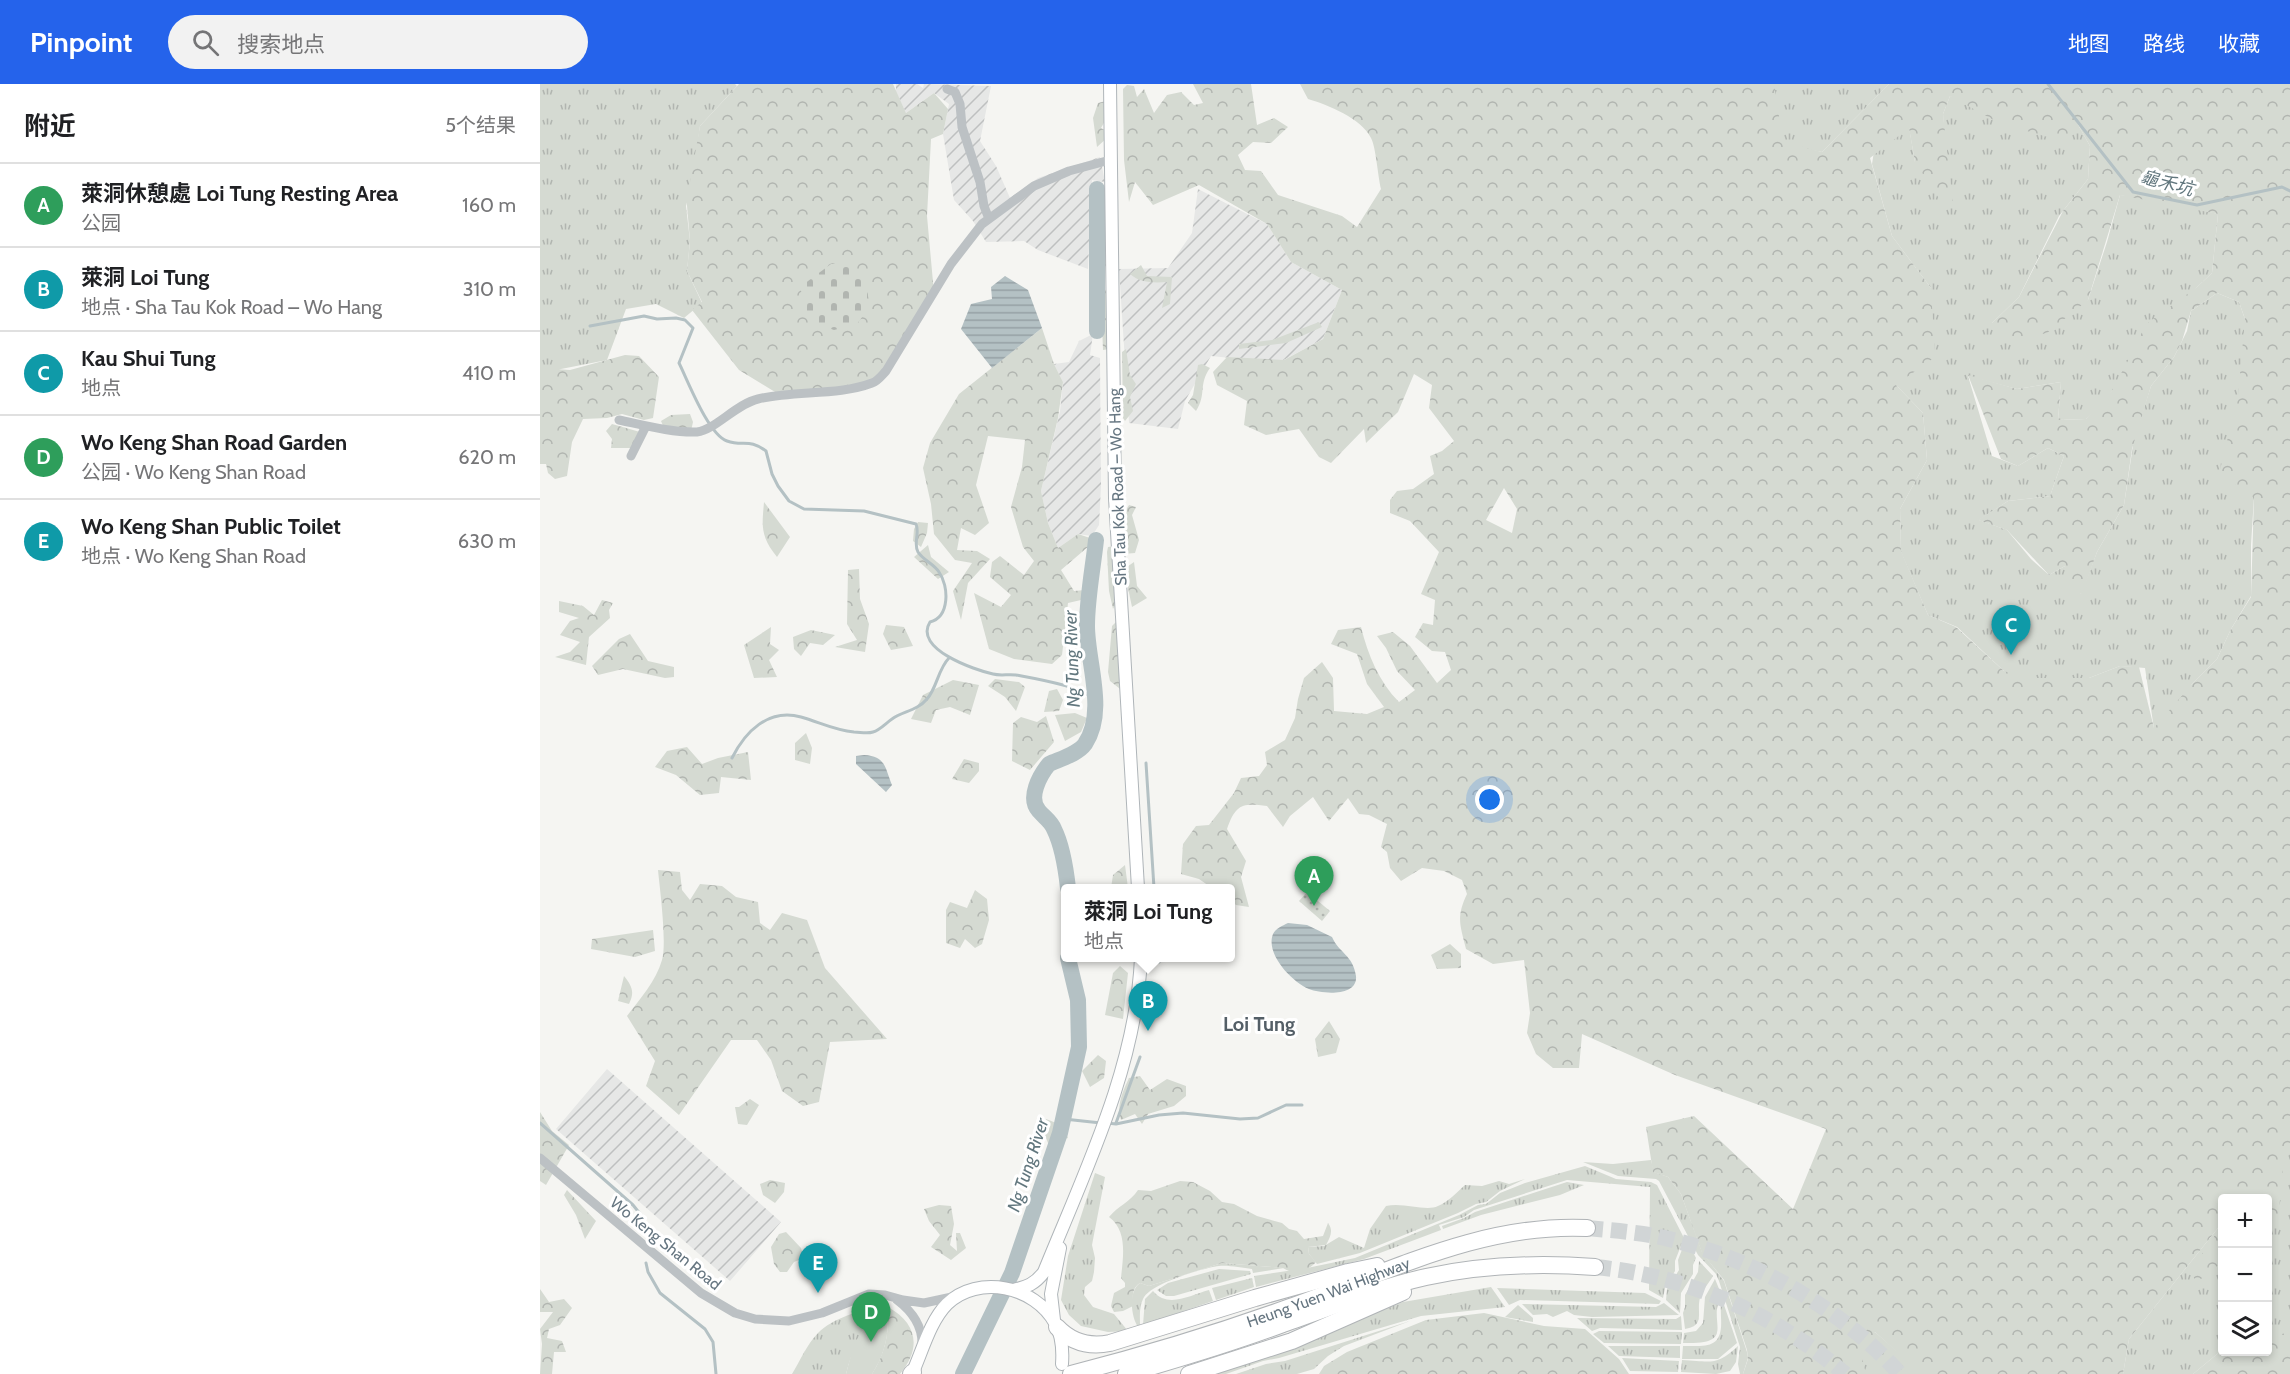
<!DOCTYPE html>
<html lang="zh">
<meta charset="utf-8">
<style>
body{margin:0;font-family:Cabin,"Noto Sans SC",sans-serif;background:#f2f2f2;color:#202124}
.controls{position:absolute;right:18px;bottom:18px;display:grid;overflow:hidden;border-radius:6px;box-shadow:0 3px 9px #0003}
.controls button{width:54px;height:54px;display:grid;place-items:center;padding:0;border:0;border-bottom:2px solid #e0e0e0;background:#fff;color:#202124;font:30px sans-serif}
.you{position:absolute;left:950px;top:716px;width:21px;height:21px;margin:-15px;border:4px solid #fff;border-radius:50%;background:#1a73e8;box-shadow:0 0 0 9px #1a73e833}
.badge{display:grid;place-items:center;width:39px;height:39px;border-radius:50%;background:#2563eb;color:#fff;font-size:20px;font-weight:700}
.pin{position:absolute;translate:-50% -50px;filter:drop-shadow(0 2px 3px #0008)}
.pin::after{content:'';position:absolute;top:32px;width:21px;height:18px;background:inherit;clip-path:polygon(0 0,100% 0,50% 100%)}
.popup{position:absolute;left:521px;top:800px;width:174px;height:78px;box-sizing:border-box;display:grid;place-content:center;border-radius:6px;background:#fff;filter:drop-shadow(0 2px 4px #0005);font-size:20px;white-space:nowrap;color:#757577}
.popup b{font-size:22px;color:#202124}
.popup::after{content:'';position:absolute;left:50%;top:100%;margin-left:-12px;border:12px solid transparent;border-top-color:#fff}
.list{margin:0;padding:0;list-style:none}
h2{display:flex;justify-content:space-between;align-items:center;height:78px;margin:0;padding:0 24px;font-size:26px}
h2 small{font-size:20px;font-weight:400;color:#757577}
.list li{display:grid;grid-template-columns:39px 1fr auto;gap:18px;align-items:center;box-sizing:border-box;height:84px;padding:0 24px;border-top:2px solid #e0e0e0}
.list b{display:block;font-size:22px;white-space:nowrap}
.list p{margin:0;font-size:20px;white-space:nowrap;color:#757577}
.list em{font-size:20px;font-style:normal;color:#757577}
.icon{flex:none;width:33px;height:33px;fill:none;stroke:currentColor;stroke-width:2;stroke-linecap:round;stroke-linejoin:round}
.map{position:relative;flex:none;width:1750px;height:1290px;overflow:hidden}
header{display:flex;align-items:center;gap:36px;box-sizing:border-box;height:84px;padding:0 30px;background:#2563eb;color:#fff}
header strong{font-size:28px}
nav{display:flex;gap:33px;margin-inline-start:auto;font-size:21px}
.search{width:420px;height:54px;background:#f2f2f2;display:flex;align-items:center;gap:15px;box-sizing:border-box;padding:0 21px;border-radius:33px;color:#757577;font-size:22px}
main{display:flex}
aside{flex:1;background:#fff}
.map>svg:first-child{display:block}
</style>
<header>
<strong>Pinpoint</strong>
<div class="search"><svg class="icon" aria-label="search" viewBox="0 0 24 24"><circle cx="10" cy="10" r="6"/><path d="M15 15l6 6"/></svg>搜索地点</div>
<nav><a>地图</a><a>路线</a><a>收藏</a></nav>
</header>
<main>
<aside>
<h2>附近<small>5个结果</small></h2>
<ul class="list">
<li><span class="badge" style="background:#2e9e5b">A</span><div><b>萊洞休憩處 Loi Tung Resting Area</b><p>公园</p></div><em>160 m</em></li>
<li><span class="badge" style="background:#0f9aa8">B</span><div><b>萊洞 Loi Tung</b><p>地点 · Sha Tau Kok Road – Wo Hang</p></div><em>310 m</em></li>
<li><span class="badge" style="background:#0f9aa8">C</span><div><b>Kau Shui Tung</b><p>地点</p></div><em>410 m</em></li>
<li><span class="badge" style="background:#2e9e5b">D</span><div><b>Wo Keng Shan Road Garden</b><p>公园 · Wo Keng Shan Road</p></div><em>620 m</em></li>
<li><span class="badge" style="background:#0f9aa8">E</span><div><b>Wo Keng Shan Public Toilet</b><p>地点 · Wo Keng Shan Road</p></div><em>630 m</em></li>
</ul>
</aside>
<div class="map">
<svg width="1750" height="1290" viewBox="0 0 1750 1290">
<defs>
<pattern id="industrial-furrows" width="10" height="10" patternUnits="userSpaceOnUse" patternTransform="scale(1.5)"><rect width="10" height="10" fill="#e6e7e6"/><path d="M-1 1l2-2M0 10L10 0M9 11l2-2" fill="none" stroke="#bec0c0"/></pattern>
<pattern id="grass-tufts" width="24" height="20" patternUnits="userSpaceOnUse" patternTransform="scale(1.5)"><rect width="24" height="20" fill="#d5dad2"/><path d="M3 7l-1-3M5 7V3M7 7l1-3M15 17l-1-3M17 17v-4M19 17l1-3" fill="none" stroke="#b1b5b0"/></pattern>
<pattern id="forest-crowns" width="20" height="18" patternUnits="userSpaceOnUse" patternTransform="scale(1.5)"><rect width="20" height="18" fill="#d5dad2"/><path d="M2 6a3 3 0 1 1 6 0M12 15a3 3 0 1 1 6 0" fill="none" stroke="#b1b5b0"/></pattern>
<pattern id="cemetery-stones" width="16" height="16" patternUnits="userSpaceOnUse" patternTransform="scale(1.5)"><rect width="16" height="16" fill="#d5dad2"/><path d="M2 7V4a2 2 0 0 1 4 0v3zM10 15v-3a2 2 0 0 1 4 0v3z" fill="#b1b5b0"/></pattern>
<pattern id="park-dots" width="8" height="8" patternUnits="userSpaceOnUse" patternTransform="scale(1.5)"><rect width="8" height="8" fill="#d5dad2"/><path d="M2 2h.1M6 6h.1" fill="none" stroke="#b1b5b0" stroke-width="1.8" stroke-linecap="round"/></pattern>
<pattern id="water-rules" width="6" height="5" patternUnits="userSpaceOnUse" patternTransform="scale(1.5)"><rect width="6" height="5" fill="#b4c1c4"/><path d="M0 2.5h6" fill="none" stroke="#96a1a5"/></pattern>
</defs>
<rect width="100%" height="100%" fill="#f5f5f2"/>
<path fill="url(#industrial-furrows)" d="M356 0H377L383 4 384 0 451 2 440 57 456 82 470 114 498 94 560 73 565 98 552 96 548 185 498 166 484 157 446 158 433 137 414 116 403 50 409 20 394 9 366 29 356 8Z
M658 105 727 140 751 178 802 206 783 255 738 279 671 272 645 317 638 345 589 339 579 185 628 184 652 149Z
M553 250 550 271 560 274 561 402 559 441 552 452 538 450 518 464 508 439 501 407 520 327 523 298 514 280 529 278 539 257Z
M67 985 241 1138 190 1197 16 1045Z"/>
<path fill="url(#grass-tufts)" d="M0 0H195L197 2 160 42 152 99 146 122 150 157 147 187 162 219 144 234 116 220 86 225 67 276 21 285 0 294Z
M1226 0H1349L1282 68 1234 59Z
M1410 12 1536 37 1550 62 1548 95 1519 132 1479 213 1452 239 1548 216 1567 158 1580 111 1608 113 1678 130 1672 189 1639 220 1587 286 1563 320 1546 335 1518 336 1521 298 1477 305 1428 292 1452 372 1478 382 1508 364 1524 372 1510 412 1468 417 1439 436 1467 446 1491 475 1509 491 1525 482 1541 510 1557 468 1584 421 1594 355 1611 302 1634 273 1647 247 1651 227 1677 209 1699 218 1708 244 1714 413 1711 461V512L1691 545 1677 575 1652 600 1629 638 1614 645 1605 584 1580 582 1549 594H1484L1477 613 1464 587 1417 543 1388 531 1361 468 1360 425 1387 376 1383 329 1356 301 1391 204 1352 152 1332 80 1335 61 1369 43 1375 78 1405 60 1403 30Z
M1750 996V1253L1728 1255V1114H1699Z
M1111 1076 1114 1088 1128 1093 1141 1110 1162 1168 1184 1197 1207 1268 1208 1274 1203 1290H1200L1198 1280 1200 1263 1179 1197 1176 1190 1158 1171 1119 1097 1116 1095 1078 1092 1043 1078 1073 1080Z
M1045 1082 1076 1095 1111 1098 1117 1101 1144 1154 1135 1177V1187L1125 1204 1123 1214 1109 1206 1110 1103 1027 1096 934 1126 924 1133 899 1141 901 1146 824 1175 716 1203 714 1192 767 1184 815 1174 919 1131 938 1121 946 1120 960 1109 985 1099Z
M555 1089 565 1093 552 1161 555 1174 554 1188 552 1197 545 1203 544 1211 553 1223 574 1230 588 1247 568 1248 541 1242 529 1231 521 1216 528 1172Z
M985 1095 960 1107 946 1118 936 1120 918 1129 820 1169 777 1180 769 1170 768 1163 784 1162 799 1153 824 1164 830 1145 846 1122C864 1118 886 1128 898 1122 908 1118 917 1108 925 1101L942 1102 959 1097 969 1100Z
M1027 1098 1044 1101 1020 1111 941 1131 903 1145 902 1142 924 1134 935 1128Z
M1682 1139V1266L1653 1290H1583L1589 1255Z
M1146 1155 1156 1174 1153 1181V1190L1141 1209 1140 1229 1126 1216 1127 1205 1139 1186 1138 1176Z
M1159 1177 1173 1192C1169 1199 1162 1206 1160 1214 1156 1228 1166 1242 1145 1245L1143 1229 1145 1223V1211L1158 1188Z
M682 1179 744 1184 713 1189 712 1185C702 1184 689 1181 679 1182 663 1184 609 1200 603 1215 599 1223 600 1233 600 1242L598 1243C591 1233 588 1207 600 1199L609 1202Z
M679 1185 710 1187 711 1190 634 1212H626L617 1206 628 1199Z
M712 1194 714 1203 676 1216 672 1204Z
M1175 1195 1182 1212C1165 1236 1200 1261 1143 1259L1144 1249 1156 1247 1163 1239 1165 1213Z
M951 1203 965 1223 881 1232 739 1274 723 1277 686 1290H663L748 1264 863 1218Z
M957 1204 1105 1209 1121 1217 1119 1220 980 1216 969 1221Z
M669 1206 673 1217 603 1241 605 1215 613 1207C628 1225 650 1211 669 1206Z
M1182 1215 1197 1259 1178 1275H1142L1143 1262C1167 1262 1183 1265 1181 1234 1181 1227 1180 1221 1182 1215Z
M1124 1219 1139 1231 1052 1233 1034 1231 1027 1227 1013 1233 1007 1230 993 1231 982 1220 1116 1223Z
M978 1221 993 1234V1238L965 1233Z
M339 1222C323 1243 312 1265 306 1290H252C260 1277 267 1260 278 1249 293 1234 319 1227 339 1222Z
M1141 1232 1142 1246 1060 1244 1052 1247 1037 1234 1136 1235Z
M870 1237 804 1262 788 1272 774 1285 757 1290H696L726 1280 745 1277Z
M1059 1247 1142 1248 1141 1260 1064 1259 1053 1250Z
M1335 1248 1383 1290H1273Z
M1068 1262H1140V1274L1079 1272Z
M1198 1262 1196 1278 1190 1287 1176 1290 1141 1288 1142 1276C1170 1277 1176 1283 1198 1262Z
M1082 1274 1139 1277 1138 1288 1090 1287Z"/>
<path fill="url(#forest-crowns)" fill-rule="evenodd" d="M199 0H353L366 29 394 9 408 25 403 50 391 55 387 132 394 209 334 298 240 311 199 286 152 226 162 218 147 187 150 157 146 110 149 104 160 42Z
M653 0H711L717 41 734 34 748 43 731 59 713 58 698 71 705 86 721 87 738 111 802 132 817 143 841 105C838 93 836 63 831 54 821 34 788 21 768 15L760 0H1234L1243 58 1282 68 1349 0H1750V1068L1743 1084 1738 1137 1728 1144V1114H1682V1139L1589 1255 1583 1290H1381L1335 1248 1321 1269 1326 1290H1203L1208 1275 1207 1266 1184 1196 1162 1169 1141 1110 1128 1093 1113 1088 1106 1043 1154 1032 1253 1125 1286 1045 1135 991 1042 950 1039 984H1013L996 970 987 949 990 929 984 876 953 880 926 865C920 841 916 833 927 810L922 796 904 787 882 784 861 797 850 784 847 768 841 763 847 740 829 731 819 730 808 714 789 737 773 713 750 732 743 743 727 722C702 719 696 720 687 745L706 777 701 793 709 823 696 821 691 817 690 804H672L659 795 641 790 643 760 656 742 669 741 694 709 701 694 719 692 727 681 725 668 745 656 755 634 758 615 764 594 782 578 793 594 794 627 827 630 844 623 827 600 817 570 791 560 798 546 821 543C828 571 839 598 859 618L875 606 857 587 846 564 837 552 853 548 870 562 897 599 911 586 905 568 892 567 875 553 883 539 893 541 895 516 881 510 899 468 870 437 850 429V416L857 407 873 405 894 390 890 372 902 367 914 357 889 324 892 301 874 290 858 328 826 359 824 345 791 379 779 373 759 345 726 351 704 341 707 317 677 301 673 288 687 273 744 276 783 255 802 206 751 178 727 140 659 101 613 121 595 98 589 118 584 76 583 5 587 1 594 2 597 13 604 5 614 29 627 11 641 8 654 21 663 19ZM1410 12 1459 39 1525 58 1536 37 1550 62 1548 95 1523 127 1479 213 1452 239 1465 258 1507 249 1548 216 1580 111 1678 130 1672 189 1657 203 1605 241 1596 262 1571 308 1546 335 1518 336 1521 298 1477 305 1428 291 1461 375 1478 382 1508 364 1524 372 1510 412 1468 417 1438 436 1467 446 1509 491 1525 482 1529 507 1542 510 1557 468 1584 421 1592 365 1611 302 1634 273 1642 257 1651 227 1677 209 1699 218 1705 235 1698 312 1679 390 1714 413 1711 513 1691 545 1677 575 1652 600 1614 644 1599 583 1580 582 1549 594H1484L1464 587 1416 543 1388 531 1361 467 1360 425 1387 376 1383 329 1356 301 1395 273 1391 204 1352 152 1330 74 1369 44 1375 78 1402 119 1413 121 1403 30ZM964 404 977 425 972 449 946 436Z
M566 17 567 26 564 31 565 37 561 44 568 48V53L557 63 553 34 558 19Z
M562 100 567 111V179L558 198 553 197 560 184 559 135 555 124V101Z
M601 181 607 192 632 193 630 220 622 224 627 198C614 199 600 199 590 190Z
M568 203 570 265 563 266 561 216 563 209Z
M779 238 782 243 746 259 699 265V260L732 256Z
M502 244 514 280 523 298 518 334 501 407 508 439 518 464 538 450 556 456 521 486 534 507 545 506 550 512 547 539 541 516 528 519 522 571 512 580 474 575 449 565 434 509 461 523 471 511 450 493 452 478 460 472 484 491 494 477 483 463 471 423 482 383 485 356 448 352 436 401 449 439 435 451 421 444 417 466 437 467 450 475 428 499 421 536 413 507 432 479 415 476 394 450 391 420 383 384 390 359 419 310Z
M586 265 590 291 596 300 590 313 593 327 585 337 583 334 582 268Z
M85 271 99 272 119 293 113 334 104 336 82 330 67 334 43 335 32 358 27 392 15 395 8 389 6 380H0V284L30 286Z
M662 280 670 284C658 301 667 310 656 327L648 319 653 311 658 281Z
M150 330 153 338 151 347 124 344 121 337 131 331Z
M72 340 100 348 92 364H71L72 355 66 347Z
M224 418 250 453 237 473C220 452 222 442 224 418Z
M589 421 596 423 592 431 599 456 595 469 583 470 581 434Z
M378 438 388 439 387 449 381 463 373 457 374 445Z
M388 461 391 473 409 488 398 495 374 473Z
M581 461 578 515 573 525 569 507 567 468 568 463Z
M594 478 597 502 607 514 592 523 584 485Z
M319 485 320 515 329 540 325 568 295 563 317 556 307 540 308 486Z
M62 516 73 519 69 526 70 534 49 553 46 581 15 573 30 568 40 558 20 551 30 537 39 534 19 528V517L43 522 54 531Z
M580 534 584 608 570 597 568 588 572 542Z
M346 541 364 543 373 562 351 566 343 550Z
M231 543 230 560 239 566 229 576 237 593 214 594 204 561Z
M271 546 295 551 283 561 270 559 261 572 254 565 253 553Z
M90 550 108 577 134 583V593L125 594 83 585 58 591 52 582 79 555Z
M455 595 479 598 485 603 476 627 465 613 448 602Z
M413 596 439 601 430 631 410 623 396 626 391 639 371 635 383 611Z
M517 605 523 616 519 627 504 628 509 607Z
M535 629 547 634 541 648 525 657 515 631Z
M506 632 514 658 490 686 472 677 473 639 481 633 497 638Z
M266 649 272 664 270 680 255 676V659Z
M147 663 162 680 178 674 208 668 211 696 181 693 179 709 160 711 136 691 115 683 127 667Z
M424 675 439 679V687L429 699 412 695Z
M585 781 588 804H571L573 791Z
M118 786 140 788 142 806 150 816 160 800 182 802 196 813 218 818 220 839 230 846 242 829 267 836 285 884 347 955 290 958 279 1018 263 1022 242 1007 231 976 217 956H191L139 1031 106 1002 115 977 87 932C100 915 116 897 122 876 127 859 120 806 118 786Z
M435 806 447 815 449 836 442 860 435 864 425 855 420 864 406 859V826L410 818 427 824Z
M113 846 115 867 95 873 51 865 52 855Z
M910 860 921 870V884L897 885 891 871Z
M580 882 588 889 583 935 565 931 573 889Z
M84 892C92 902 95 908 89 920L78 917Z
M789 937 800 955 796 969 778 973 775 955Z
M558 971 566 977 564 994 550 1003 542 987Z
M600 992 610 1006 627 995 646 1002V1012L634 1022 608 1030 602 1040 595 1030 581 1036C576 1022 583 1007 589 994Z
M210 1015 219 1021 207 1041 198 1040 195 1023H199Z
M0 1028 12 1047 29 1061 6 1101 0 1097Z
M506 1035C517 1039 525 1043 528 1054L508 1059 503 1046Z
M230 1096 245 1099 244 1108 235 1119 223 1111 220 1100Z
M640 1097 653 1098 670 1107 682 1118 694 1120 717 1132 742 1139 749 1145 757 1147 764 1155 783 1152 788 1139C794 1147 790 1153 786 1161L768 1163 769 1170 776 1178C767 1188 754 1191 743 1184L682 1179 609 1202 600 1199C591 1205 593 1213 593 1222L583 1227 574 1228 571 1222 574 1209 585 1203V1199L581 1194C583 1173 588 1147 569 1133 578 1122 590 1118 598 1106L611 1107Z
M27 1106 56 1137 45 1155 36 1131 24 1111Z
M399 1121 411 1122 414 1140 410 1161 417 1167 416 1149H420L426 1164 411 1176 391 1163 400 1151 389 1137 384 1125Z
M1682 1141V1178L1656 1199 1651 1186Z
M246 1148 261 1164 264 1174 254 1178 247 1188H240L234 1180 231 1163 239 1150Z
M0 1205 9 1218 24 1215 32 1224 20 1241 9 1245 7 1254 22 1257 26 1268H14L12 1290H0L2 1260 0 1245 13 1228H0Z
M348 1223C377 1239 382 1264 360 1290H332C346 1268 349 1249 348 1223Z
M944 1229 1004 1242 1045 1245 1079 1275 1089 1290H779L784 1282 807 1268 886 1236Z
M1750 1249V1290H1653L1682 1266V1268H1728V1251Z"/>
<path fill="url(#cemetery-stones)" d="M291 180H306L325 197 330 222 317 240 294 246 269 237 260 203Z"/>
<path fill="url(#park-dots)" d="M767 808 790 827 782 837 759 817Z"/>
<path fill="#d5dad2" d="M339 1222 348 1223C349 1249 346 1268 332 1290H306L314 1260Z"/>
<path fill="url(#water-rules)" d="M465 192 488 206 502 244 452 284 421 245 431 220 452 215 451 203Z
M324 671C346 672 345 684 352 701L346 708 316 680V672Z
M748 839 767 841 792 853C799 869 813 871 816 892 818 913 782 910 769 905 752 898 725 870 733 850 736 844 742 842 748 839Z"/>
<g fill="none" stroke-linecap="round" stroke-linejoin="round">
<path stroke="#b4c1c4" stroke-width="3" d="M1508 0 1593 108 1657 121 1742 103 1750 107
M50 242 104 232 117 235 136 234 145 236 153 244 139 279C148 297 168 350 187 357 203 363 209 354 226 367L232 390 238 402 249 417 264 425 324 427 376 440C380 449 373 460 378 468 383 476 394 480 399 488 409 502 410 533 390 538 373 565 435 586 453 590 460 592 468 590 476 591 492 594 533 601 547 610 550 612 553 617 555 621
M192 674C205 648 228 624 261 633 279 638 294 646 314 648 320 648 327 650 333 648 340 646 346 639 352 635 363 627 377 627 387 615 397 604 398 585 409 574
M606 679 614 804
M619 874V878
M524 1035 561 1039
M0 1039 93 1121 101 1131 103 1145
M567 1039 576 1040 619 1031 643 1029 700 1035 718 1034 746 1021H762
M576 1039 600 973
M106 1179 108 1188 120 1209 165 1245 173 1258 176 1290"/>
<path stroke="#b4c1c4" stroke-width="16" d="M557 247V105
M528 804C526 786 522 761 514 745 511 737 504 733 499 727 487 714 500 691 509 680 520 675 538 670 545 660 567 627 547 578 547 542 547 514 553 484 556 456
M423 1290 472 1189 520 1049 539 963 538 916 528 874"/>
<path stroke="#d1d5d6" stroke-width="16" stroke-dasharray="16 8" stroke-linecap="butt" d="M1047 1144C1070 1146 1093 1148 1116 1152 1207 1171 1297 1220 1360 1290
M1055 1183C1148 1192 1234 1229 1305 1290"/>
<defs>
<path id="secondary" d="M570 0 575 414 598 804
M473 1206C487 1203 495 1200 504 1188 545 1087 596 984 601 874
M514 1236 511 1210 520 1164
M372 1290C382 1268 390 1237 407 1220 438 1190 495 1202 515 1239 522 1251 523 1266 522 1280"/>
<g id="highway">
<path d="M517 1243C532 1259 550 1263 570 1259L715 1214 808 1188 837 1182"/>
<path d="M371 1290 373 1288"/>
<path id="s1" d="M531 1290C605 1271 678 1249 750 1223 847 1189 941 1139 1047 1144"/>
<path d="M586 1290C639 1275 692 1259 743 1240 790 1224 837 1204 886 1193 941 1181 999 1179 1055 1183"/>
<path d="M649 1290 752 1257 863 1208"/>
</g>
</defs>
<use href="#secondary" stroke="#afb5b9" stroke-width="14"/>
<use href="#highway" stroke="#b0b4b7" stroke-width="18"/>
<path stroke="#bcc1c4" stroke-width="9" d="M407 5 415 8 420 20 422 43 440 98 444 122 449 135
M79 336C103 341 133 349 157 348 175 346 196 320 218 315 254 306 298 312 332 299 338 297 342 291 346 287L411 180 442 140 494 102 529 87 570 76
M91 372 106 342
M0 1074 161 1209 195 1229 215 1235 249 1237 282 1229 329 1210 345 1211 363 1216 384 1219 412 1213
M357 1216C373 1228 383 1242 382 1262"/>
<use href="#secondary" stroke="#fff" stroke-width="12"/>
<use href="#highway" stroke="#fff" stroke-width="16"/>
</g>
<g text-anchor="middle" stroke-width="6" stroke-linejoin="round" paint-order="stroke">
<g font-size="16" fill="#667681" stroke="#fff">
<text transform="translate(577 403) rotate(-92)" y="6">Sha Tau Kok Road – Wo Hang</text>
<text transform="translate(126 1159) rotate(39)" y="6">Wo Keng Shan Road</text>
<text dy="6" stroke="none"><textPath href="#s1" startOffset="270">Heung Yuen Wai Highway</textPath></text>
</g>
<g font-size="18" font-style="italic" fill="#62777e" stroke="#fff">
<text transform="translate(1627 99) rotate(15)" y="6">龜禾坑</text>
<text transform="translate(532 575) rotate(-92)" y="6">Ng Tung River</text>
<text transform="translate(488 1081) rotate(-72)" y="6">Ng Tung River</text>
</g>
<g font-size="20" font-weight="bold" fill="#545f67" stroke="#fff">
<text x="719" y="947">Loi Tung</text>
</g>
</g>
</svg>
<div class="controls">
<button>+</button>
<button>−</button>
<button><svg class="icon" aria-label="layers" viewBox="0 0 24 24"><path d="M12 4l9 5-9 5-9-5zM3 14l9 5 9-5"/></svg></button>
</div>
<div class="you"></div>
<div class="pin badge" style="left:774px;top:822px;background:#2e9e5b">A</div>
<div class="pin badge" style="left:608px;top:947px;background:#0f9aa8">B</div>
<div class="popup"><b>萊洞 Loi Tung</b>地点</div>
<div class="pin badge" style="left:1471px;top:571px;background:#0f9aa8">C</div>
<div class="pin badge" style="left:331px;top:1258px;background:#2e9e5b">D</div>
<div class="pin badge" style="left:278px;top:1209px;background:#0f9aa8">E</div>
</div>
</main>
